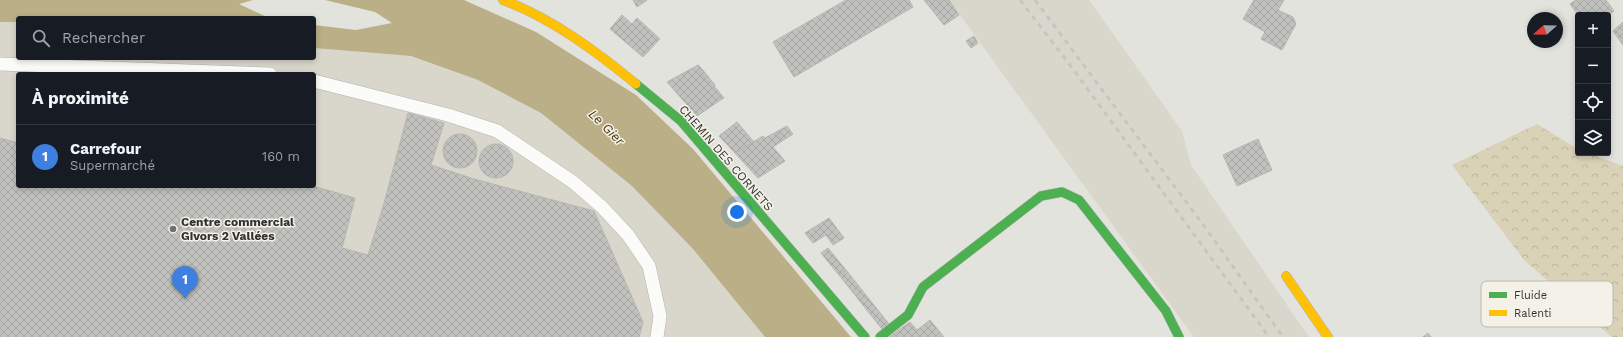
<!DOCTYPE html>
<html lang="fr">
<meta charset="utf-8">
<style>
body{margin:0;font-family:"Work Sans",sans-serif;background:#20242c;color:#f1f3f6}
.controls{position:absolute;right:12px;top:12px;display:grid;overflow:hidden;border-radius:4px;box-shadow:0 2px 6px #0003}
.controls button{width:36px;height:36px;display:grid;place-items:center;padding:0;border:0;border-bottom:1px solid #363941;background:#171b24;color:#f1f3f6;font:20px sans-serif}
.compass{position:absolute;left:1527px;top:12px;width:36px;height:36px;border-radius:50%;background:#171b24;box-shadow:0 2px 6px #0003;rotate:250deg}
.you{position:absolute;left:737px;top:212px;width:14px;height:14px;margin:-10px;border:3px solid #fff;border-radius:50%;background:#1a73e8;box-shadow:0 0 0 6px #1a73e833}
.badge{display:grid;place-items:center;width:26px;height:26px;border-radius:50%;background:#70706c;color:#fff;font-size:13px;font-weight:700}
.pin{position:absolute;translate:-50% -33px;filter:drop-shadow(0 1px 2px #0008)}
.pin::after{content:'';position:absolute;top:21px;width:14px;height:12px;background:inherit;clip-path:polygon(0 0,100% 0,50% 100%)}
.list{margin:0;padding:0;list-style:none}
h2{display:flex;justify-content:space-between;align-items:center;height:52px;margin:0;padding:0 16px;font-size:17px}
h2 small{font-size:13px;font-weight:400;color:#9ea1a6}
.list li{display:grid;grid-template-columns:26px 1fr auto;gap:12px;align-items:center;box-sizing:border-box;height:64px;padding:0 16px;border-top:1px solid #363941}
.list b{display:block;font-size:15px;white-space:nowrap}
.list p{margin:0;font-size:13px;white-space:nowrap;color:#9ea1a6}
.list em{font-size:13px;font-style:normal;color:#9ea1a6}
.icon{flex:none;width:22px;height:22px;fill:none;stroke:currentColor;stroke-width:2;stroke-linecap:round;stroke-linejoin:round}
.map{position:relative;flex:none;width:1623px;height:337px;overflow:hidden}
.search{position:absolute;background:#171b24;box-shadow:0 2px 6px #0003;left:16px;top:16px;width:300px;height:44px;display:flex;align-items:center;gap:10px;box-sizing:border-box;padding:0 14px;border-radius:4px;color:#9ea1a6;font-size:15px}
.panel{position:absolute;background:#171b24;box-shadow:0 2px 6px #0003;left:16px;top:72px;width:300px;height:116px;border-radius:4px}
.map>svg:first-child{display:block}
</style>
<div class="map">
<svg width="1623" height="337" viewBox="0 0 1623 337">
<defs>
<pattern id="forest-crowns" width="20" height="18" patternUnits="userSpaceOnUse"><rect width="20" height="18" fill="#dad2b6"/><path d="M2 6a3 3 0 1 1 6 0M12 15a3 3 0 1 1 6 0" fill="none" stroke="#bcb59d"/></pattern>
<pattern id="building-cross-hatch" width="8" height="8" patternUnits="userSpaceOnUse"><rect width="8" height="8" fill="#c1c1be"/><path d="M0 0l8 8M0 8l8-8" fill="none" stroke="#a6a6a4"/></pattern>
</defs>
<rect width="100%" height="100%" fill="#e3e3de"/>
<path fill="#d9d7cb" fill-rule="evenodd" d="M949 0H1089L1182 131 1191 165 1309 337H1194Z
M0 22H18V58H314V48L411 56 478 80 541 113 632 186 693 249 765 337H0ZM18 74H314V186H18Z"/>
<path fill="url(#forest-crowns)" d="M1537 124 1578 149V153H1588L1623 166V337H1612L1524 260 1452 165Z"/>
<path fill="#baaf86" d="M0 0H253L239 4 269 18H18V22H0Z
M325 0H464L536 32 636 95 693 149 851 337H765L693 249 632 186 541 113 478 80 411 56 314 48V25L356 30 392 23 375 12Z"/>
<path fill="url(#building-cross-hatch)" stroke="#b5b5b1" d="M633 0H647L637 7Z
M846 0H909L913 7 794 77 773 42Z
M924 0H949L959 15 944 25Z
M1254 0H1284L1278 10 1293 17 1296 24 1282 50 1261 39 1265 32 1243 19Z
M1576 0H1606L1614 11 1608 15H1578L1570 4Z
M622 15 632 24 637 18 660 39 643 57 610 29Z
M1623 22V45L1613 31Z
M974 36 978 43 971 48 966 41Z
M698 65 702 69 699 72 722 99 697 116 667 82Z
M702 69 715 85 714 86 724 98 722 99 699 72Z
M408 113 444 123 431 165 474 179 594 211 643 322 639 337H0V138L18 143V186H313L355 198 342 248 368 255 383 207Z
M737 122 754 142 735 153 719 136Z
M787 126 793 134 782 141 776 132Z
M776 132 782 141 773 147 785 161 758 178 735 153 763 136 765 138Z
M443 151a17 17 0 1 1 34 0a17 17 0 1 1-34 0Z
M1258 139 1272 170 1237 186 1223 155Z
M479 161a17 17 0 1 1 34 0a17 17 0 1 1-34 0Z
M829 218 844 238 833 245 826 235 813 243 805 233Z
M828 248 846 270 839 275 821 253Z
M846 270 889 324 882 329 839 275Z
M930 320 944 337H889L910 322 917 330Z
M1428 333 1431 337H1423Z"/>
<g fill="none" stroke-linecap="round" stroke-linejoin="round">
<defs>
<path id="lane" d="M0 64 270 74
M314 81 448 115 497 131 573 182 602 207 628 235 649 266 660 316 657 337"/>
<path id="fast" d="M636 84 681 121 865 337
M880 337 908 315 923 287 1041 196 1062 192 1079 200 1166 311 1179 337"/>
<path id="slow" d="M503 0C551 18 596 51 636 84
M1286 276 1328 337"/>
</defs>
<use href="#lane" stroke="#b2b2ae" stroke-width="14"/>
<use href="#fast" stroke="#b2b2ae" stroke-width="10"/>
<use href="#slow" stroke="#b2b2ae" stroke-width="10"/>
<use href="#lane" stroke="#fbfbfa" stroke-width="13"/>
<use href="#fast" stroke="#4caf50" stroke-width="9"/>
<use href="#slow" stroke="#ffc107" stroke-width="9"/>
<path stroke="#c5c5c4" stroke-width="3" stroke-dasharray="5 5" stroke-linecap="butt" d="M1020 0 1070 65 1269 337
M1035 0 1202 223 1283 337"/>
</g>
<circle fill="#70706c" stroke="#f4f1e8" stroke-width="1.5" cx="173" cy="229" r="4"/>
<g text-anchor="middle" stroke-width="3" stroke-linejoin="round" paint-order="stroke">
<g font-size="12" fill="#32322e" stroke="#f4f1e8">
<text transform="translate(726 158) rotate(49)" y="4">CHEMIN DES CORNETS</text>
</g>
<g font-size="12" font-weight="bold" fill="#32322e" stroke="#f4f1e8" text-anchor="start">
<text x="181" y="226">Centre commercial<tspan x="181" dy="14">Givors 2 Vallées</tspan></text>
</g>
<g font-size="13" font-style="italic" fill="#473c0e" stroke="#f4f1e8">
<text transform="translate(607 127) rotate(45)" y="5">Le Gier</text>
</g>
</g>
<rect x="1481" y="281" width="132" height="46" rx="6" fill="#f4f1e8" stroke="#bab8b0" stroke-width="1"/>
<rect x="1489" y="292" width="18" height="6" fill="#4caf50"/>
<rect x="1489" y="310" width="18" height="6" fill="#ffc107"/>
<g font-size="11" fill="#32322e">
<text x="1514" y="299">Fluide</text>
<text x="1514" y="317">Ralenti</text>
</g>
</svg>
<div class="controls">
<button>+</button>
<button>−</button>
<button><svg class="icon" aria-label="locate" viewBox="0 0 24 24"><circle cx="12" cy="12" r="6"/><path d="M12 2v4M12 18v4M2 12h4M18 12h4"/></svg></button>
<button><svg class="icon" aria-label="layers" viewBox="0 0 24 24"><path d="M12 4l9 5-9 5-9-5zM3 14l9 5 9-5"/></svg></button>
</div>
<svg class="compass" viewBox="-18 -18 36 36"><path d="M0-13l5 13h-10z" fill="#e53935"/><path d="M0 13l5-13h-10z" fill="#9ea1a6"/></svg>
<div class="you"></div>
<div class="pin badge" style="left:185px;top:299px;background:#3f7fe0">1</div>
<div class="search"><svg class="icon" aria-label="search" viewBox="0 0 24 24"><circle cx="10" cy="10" r="6"/><path d="M15 15l6 6"/></svg>Rechercher</div>
<section class="panel">
<h2>À proximité<small></small></h2>
<ul class="list">
<li><span class="badge" style="background:#3f7fe0">1</span><div><b>Carrefour</b><p>Supermarché</p></div><em>160 m</em></li>
</ul>
</section>
</div>
